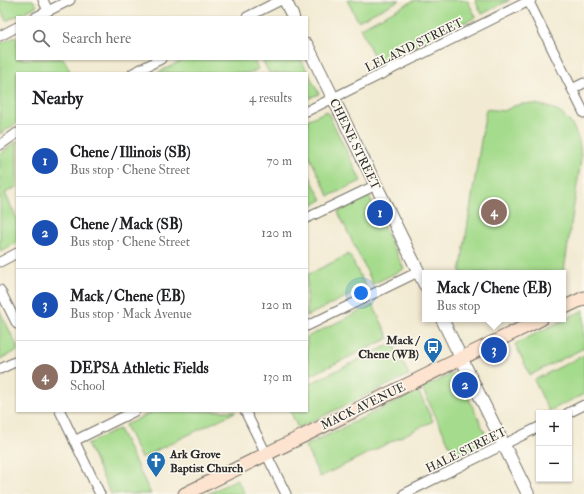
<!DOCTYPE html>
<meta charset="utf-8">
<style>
body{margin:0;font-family:"IM FELL Double Pica",serif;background:#f2f2f2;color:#202124}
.controls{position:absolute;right:12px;bottom:12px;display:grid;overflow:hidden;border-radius:0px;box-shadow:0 1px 3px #0004}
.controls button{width:36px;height:36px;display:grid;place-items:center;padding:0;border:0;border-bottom:1px solid #e0e0e0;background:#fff;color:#202124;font:20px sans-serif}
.you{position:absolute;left:361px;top:293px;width:14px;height:14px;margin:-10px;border:3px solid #fff;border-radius:50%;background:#1a73e8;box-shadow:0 0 0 6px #1a73e833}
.badge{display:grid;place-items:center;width:26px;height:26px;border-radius:50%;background:#1f6fb2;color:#fff;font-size:13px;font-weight:700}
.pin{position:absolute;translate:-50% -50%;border:2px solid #fff;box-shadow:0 1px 4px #0006}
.popup{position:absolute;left:422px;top:270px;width:144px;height:52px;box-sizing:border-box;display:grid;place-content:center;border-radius:0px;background:#fff;filter:drop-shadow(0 1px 3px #0005);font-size:13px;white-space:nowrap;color:#757577}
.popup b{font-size:15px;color:#202124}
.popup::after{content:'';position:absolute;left:50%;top:100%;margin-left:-8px;border:8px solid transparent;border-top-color:#fff}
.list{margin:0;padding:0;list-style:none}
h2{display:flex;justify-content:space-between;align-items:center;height:52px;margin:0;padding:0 16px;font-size:17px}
h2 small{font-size:13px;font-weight:400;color:#757577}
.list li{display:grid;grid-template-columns:26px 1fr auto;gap:12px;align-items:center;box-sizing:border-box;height:72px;padding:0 16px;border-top:1px solid #e0e0e0}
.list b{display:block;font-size:15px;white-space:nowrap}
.list p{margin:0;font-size:13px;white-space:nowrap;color:#757577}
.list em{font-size:13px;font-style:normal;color:#757577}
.icon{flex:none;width:22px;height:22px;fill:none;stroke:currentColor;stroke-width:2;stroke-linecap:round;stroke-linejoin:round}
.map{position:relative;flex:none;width:584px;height:494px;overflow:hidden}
.search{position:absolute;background:#fff;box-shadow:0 1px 3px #0004;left:16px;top:16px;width:292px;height:44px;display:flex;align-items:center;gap:10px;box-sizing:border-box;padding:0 14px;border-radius:0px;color:#757577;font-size:15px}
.panel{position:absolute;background:#fff;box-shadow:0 1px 3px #0004;left:16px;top:72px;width:292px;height:340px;border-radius:0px}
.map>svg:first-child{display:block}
</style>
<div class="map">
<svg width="584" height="494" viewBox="0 0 584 494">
<rect width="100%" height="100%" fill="#fbf7ec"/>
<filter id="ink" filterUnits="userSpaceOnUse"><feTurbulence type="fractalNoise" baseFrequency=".025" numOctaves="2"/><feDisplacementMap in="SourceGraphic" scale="8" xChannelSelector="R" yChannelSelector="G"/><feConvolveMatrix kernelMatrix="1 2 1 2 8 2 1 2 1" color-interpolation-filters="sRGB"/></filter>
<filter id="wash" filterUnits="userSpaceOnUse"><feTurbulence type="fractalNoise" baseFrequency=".012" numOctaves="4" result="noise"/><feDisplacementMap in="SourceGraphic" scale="16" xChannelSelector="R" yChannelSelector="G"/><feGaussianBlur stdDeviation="0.9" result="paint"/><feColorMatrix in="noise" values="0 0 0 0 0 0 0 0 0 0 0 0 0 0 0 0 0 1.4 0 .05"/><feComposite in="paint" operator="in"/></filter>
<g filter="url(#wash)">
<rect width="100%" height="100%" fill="#f2ead2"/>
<path fill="#a5db8c" stroke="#68835c" d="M0 0H33L37 6 6 21 0 8Z
M347 0H400L358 21Z
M415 0H467L476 17 378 65 360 28Z
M475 0H510L482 14Z
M17 36V59H64L71 73H17V123L0 134V44Z
M185 59H253L258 69 251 73H157Z
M262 59H301L319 94 307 99V73H269Z
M522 104C558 102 581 122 581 159L563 277V273H460L486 109 504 111 514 106Z
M327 111 361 181 329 196 307 152V120Z
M17 141V187L5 193 17 219V243L0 251V154Z
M307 171 322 200 307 208Z
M369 196 404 269 373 284 338 212Z
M349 254 366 287 307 316V275Z
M373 305 389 338 307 377V337Z
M584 310V348L530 375 515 344Z
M0 311 17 346V351L0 359Z
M393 343 409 375 298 428 290 411H307V385Z
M584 355V394L549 411 534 380Z
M456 372 489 441 455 457 422 388Z
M418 391 433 421 320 477 305 446Z
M155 411H235V412L141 458 125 425Z
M119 429 151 494H111L87 444Z
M237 479 245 494H208Z"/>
</g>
<g filter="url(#ink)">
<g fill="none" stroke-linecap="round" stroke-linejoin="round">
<defs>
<path id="minor" d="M43 0 48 11
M528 0 584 113
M36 17 70 0
M247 17 281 0
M0 36 17 27
M133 73 161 59
M572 89 584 83
M307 111 531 0
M0 145 17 133
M307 218 376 185
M0 262 17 253
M0 290 17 324
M307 326 418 272
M0 369 17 361
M60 411 100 494
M245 411 286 494
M568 413 584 405
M74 441 135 411
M404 494 539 427"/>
<path id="tertiary" d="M285 0 293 17
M307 45 425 285
M442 319 528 494"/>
<path id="secondary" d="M563 308 584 298
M185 494 541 319"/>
</defs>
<use href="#minor" stroke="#716e65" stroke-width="11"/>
<use href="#tertiary" stroke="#716e65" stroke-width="14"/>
<use href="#secondary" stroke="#716e65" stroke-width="15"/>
<use href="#minor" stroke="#fff" stroke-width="9"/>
<use href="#tertiary" stroke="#fff" stroke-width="12"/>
<use href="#secondary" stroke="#fde4d0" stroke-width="13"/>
</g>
</g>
<defs>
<symbol id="bus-pin" viewBox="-11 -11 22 30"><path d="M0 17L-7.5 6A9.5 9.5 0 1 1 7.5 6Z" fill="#1f6fb2" stroke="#fbf7ec"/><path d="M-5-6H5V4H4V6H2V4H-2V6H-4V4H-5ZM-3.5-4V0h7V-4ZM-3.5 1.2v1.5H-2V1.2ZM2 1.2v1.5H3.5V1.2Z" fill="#fff"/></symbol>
<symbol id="church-pin" viewBox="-11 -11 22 30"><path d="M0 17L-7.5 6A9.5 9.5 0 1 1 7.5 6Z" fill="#1f6fb2" stroke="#fbf7ec"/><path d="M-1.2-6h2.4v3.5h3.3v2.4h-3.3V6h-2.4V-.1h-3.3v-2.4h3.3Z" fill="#fff"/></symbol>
</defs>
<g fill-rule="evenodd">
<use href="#bus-pin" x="422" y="336" width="22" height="30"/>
<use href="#church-pin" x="145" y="450" width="22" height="30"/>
</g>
<g text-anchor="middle" stroke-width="3.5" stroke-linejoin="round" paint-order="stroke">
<g font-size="12" fill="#2b2b2b" stroke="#fbf7ec">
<text transform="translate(414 45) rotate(-26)" y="4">LELAND STREET</text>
<text transform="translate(355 144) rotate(64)" y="4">CHENE STREET</text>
<text transform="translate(363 406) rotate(-26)" y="4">MACK AVENUE</text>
<text transform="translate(466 450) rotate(-26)" y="4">HALE STREET</text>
</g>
<g font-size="12" font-weight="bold" fill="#2b2b2b" stroke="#fbf7ec" text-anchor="end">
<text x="419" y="344">Mack /<tspan x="419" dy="14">Chene (WB)</tspan></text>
<text x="170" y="458" text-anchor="start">Ark Grove<tspan x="170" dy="14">Baptist Church</tspan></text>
</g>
</g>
</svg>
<div class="controls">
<button>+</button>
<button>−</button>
</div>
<div class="you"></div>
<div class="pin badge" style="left:380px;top:213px;background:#1a4fb4">1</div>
<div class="pin badge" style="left:465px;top:385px;background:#1a4fb4">2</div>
<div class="pin badge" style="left:494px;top:350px;background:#1a4fb4">3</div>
<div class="popup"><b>Mack / Chene (EB)</b>Bus stop</div>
<div class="pin badge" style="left:494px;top:212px;background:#8d6e63">4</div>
<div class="search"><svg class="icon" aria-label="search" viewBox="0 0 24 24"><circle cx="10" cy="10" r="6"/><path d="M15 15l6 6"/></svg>Search here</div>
<section class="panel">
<h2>Nearby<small>4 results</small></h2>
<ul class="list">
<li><span class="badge" style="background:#1a4fb4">1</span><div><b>Chene / Illinois (SB)</b><p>Bus stop · Chene Street</p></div><em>70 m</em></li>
<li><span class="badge" style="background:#1a4fb4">2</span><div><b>Chene / Mack (SB)</b><p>Bus stop · Chene Street</p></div><em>120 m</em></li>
<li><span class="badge" style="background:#1a4fb4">3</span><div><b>Mack / Chene (EB)</b><p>Bus stop · Mack Avenue</p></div><em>120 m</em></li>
<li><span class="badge" style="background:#8d6e63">4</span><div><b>DEPSA Athletic Fields</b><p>School</p></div><em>130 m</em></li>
</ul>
</section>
</div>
